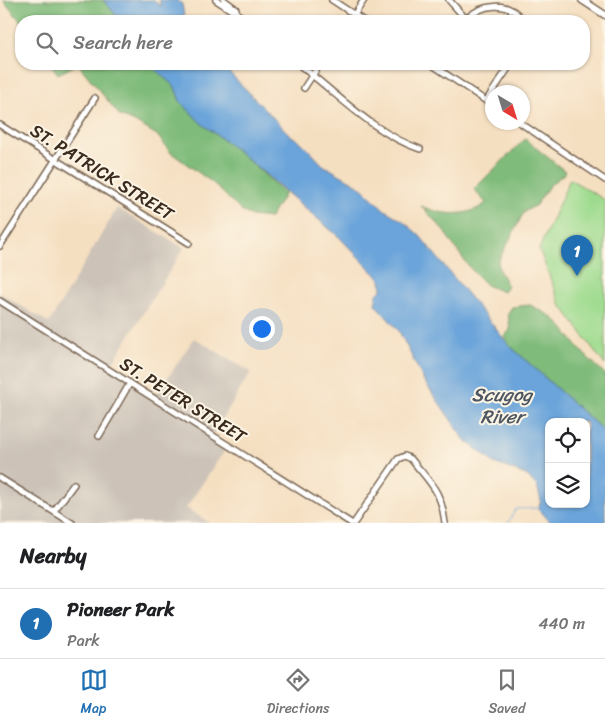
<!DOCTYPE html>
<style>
body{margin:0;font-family:Sriracha,sans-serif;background:#f2f2f2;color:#202124}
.controls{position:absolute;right:15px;bottom:15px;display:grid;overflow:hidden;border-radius:10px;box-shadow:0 1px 4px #0004}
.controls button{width:45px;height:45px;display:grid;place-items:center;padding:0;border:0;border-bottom:1px solid #e0e0e0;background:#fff;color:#202124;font:25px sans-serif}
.compass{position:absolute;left:485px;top:85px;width:45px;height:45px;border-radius:50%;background:#fff;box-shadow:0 1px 4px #0004;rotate:142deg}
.you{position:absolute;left:261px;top:328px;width:18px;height:18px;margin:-12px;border:4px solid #fff;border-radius:50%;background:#1a73e8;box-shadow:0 0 0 8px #1a73e833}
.badge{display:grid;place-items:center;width:32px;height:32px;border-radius:50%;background:#1f6fb2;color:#fff;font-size:16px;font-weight:700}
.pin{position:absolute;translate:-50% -41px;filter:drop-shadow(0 1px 2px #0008)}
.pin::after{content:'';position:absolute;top:26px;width:18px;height:15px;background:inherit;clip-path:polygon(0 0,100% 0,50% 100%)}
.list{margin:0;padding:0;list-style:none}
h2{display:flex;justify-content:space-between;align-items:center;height:65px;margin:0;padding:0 20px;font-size:21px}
h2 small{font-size:16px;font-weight:400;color:#757577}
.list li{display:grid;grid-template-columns:32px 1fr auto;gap:15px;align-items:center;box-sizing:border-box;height:70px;padding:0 20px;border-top:1px solid #e0e0e0}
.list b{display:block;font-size:19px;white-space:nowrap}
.list p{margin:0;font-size:16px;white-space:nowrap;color:#757577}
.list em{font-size:16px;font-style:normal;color:#757577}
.icon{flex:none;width:28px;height:28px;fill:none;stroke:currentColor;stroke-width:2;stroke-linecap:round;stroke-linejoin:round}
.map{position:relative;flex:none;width:605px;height:523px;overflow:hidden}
.search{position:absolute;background:#fff;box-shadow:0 1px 4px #0004;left:15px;right:15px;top:15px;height:55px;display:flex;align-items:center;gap:12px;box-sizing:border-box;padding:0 18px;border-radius:20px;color:#757577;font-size:19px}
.sheet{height:135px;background:#fff}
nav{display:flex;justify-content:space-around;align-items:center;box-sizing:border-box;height:70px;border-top:1px solid #e0e0e0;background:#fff;font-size:14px;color:#757577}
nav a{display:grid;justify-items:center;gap:2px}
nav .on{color:#1f6fb2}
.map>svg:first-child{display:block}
</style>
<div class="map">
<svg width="605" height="523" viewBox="0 0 605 523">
<rect width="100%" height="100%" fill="#fcf5e5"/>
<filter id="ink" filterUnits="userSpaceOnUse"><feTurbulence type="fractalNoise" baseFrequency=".02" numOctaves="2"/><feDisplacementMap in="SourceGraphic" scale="10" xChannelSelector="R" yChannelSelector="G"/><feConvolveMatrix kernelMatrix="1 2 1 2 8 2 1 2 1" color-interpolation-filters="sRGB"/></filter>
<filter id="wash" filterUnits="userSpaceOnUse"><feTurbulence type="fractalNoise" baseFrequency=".0096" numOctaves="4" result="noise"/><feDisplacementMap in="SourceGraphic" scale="20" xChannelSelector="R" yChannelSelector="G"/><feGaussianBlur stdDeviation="1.12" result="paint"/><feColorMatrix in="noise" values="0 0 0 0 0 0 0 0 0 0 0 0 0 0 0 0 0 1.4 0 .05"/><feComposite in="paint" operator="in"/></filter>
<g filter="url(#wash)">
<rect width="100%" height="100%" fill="#f5dfc1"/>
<path fill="#ccc2b8" d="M117 208 184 248 111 365 157 394 194 338 251 372 210 439 225 450 186 508 210 523H0V293L49 323Z"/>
<path fill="#9fdb8f" stroke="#6d8256" d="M570 179 605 200V365L560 304 539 249Z"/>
<path fill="#7fbb7a" stroke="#5d724c" d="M3 0H103L121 21 21 22Z
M50 64H149L175 87 180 101 201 123 237 150 285 193 270 218 252 216 241 211 213 183 170 152 157 135 133 121 120 116 78 64 58 74Z
M525 139 566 172 549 186 536 205 524 212 502 254 498 262 499 270 508 286 503 292 486 285 469 267 440 226 421 206C441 215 468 218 486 203L474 189Z
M530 305C559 319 558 322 577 346 585 356 596 365 605 374V432L509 345 504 336 510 330 508 313 512 307Z"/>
<path fill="#6ba4da" stroke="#53677c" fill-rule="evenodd" d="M103 0H154L161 7 159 0H177L182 4 185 21H121Z
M149 64H221L290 135 302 143 323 165 358 185 385 210 403 221 419 235 509 345 605 432V523H551L538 508 541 501 537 486 526 475 494 463 465 440 424 381 399 331 375 304 377 294 382 289 381 280 339 237 237 150 201 123 180 101 175 87ZM549 422H586V504H549Z"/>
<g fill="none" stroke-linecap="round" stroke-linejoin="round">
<path stroke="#6ba4da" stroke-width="1" d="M508 523 516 509 538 508"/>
</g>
</g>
<g filter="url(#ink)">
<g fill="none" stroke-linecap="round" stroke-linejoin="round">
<defs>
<path id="minor" d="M216 0 237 14 236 9 224 0
M332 0 364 21
M449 0 466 19
M237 14 249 21
M350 21 364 0
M464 21C481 3 510 0 523 21
M298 64C337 93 373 133 420 149
M431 64 492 105
M304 88 320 64
M486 101 511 64
M519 122 605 180
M0 125 189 243
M0 246 95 98
M0 301 351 523
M99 436 130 383
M0 478 72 523
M54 511 74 484
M354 523 398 459 405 456 411 459C431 484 441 490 445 523"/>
<path id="tertiary" d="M582 0 605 15"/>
</defs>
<use href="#minor" stroke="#7c6957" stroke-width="8"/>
<use href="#tertiary" stroke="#7c6957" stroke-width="9"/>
<use href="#minor" stroke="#fff" stroke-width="5"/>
<use href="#tertiary" stroke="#fff" stroke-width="6"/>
</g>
</g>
<g text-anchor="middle" stroke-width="4" stroke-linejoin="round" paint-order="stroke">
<g font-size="18" fill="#3b2a1e" stroke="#fcf5e5">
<text transform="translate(102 172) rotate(32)" y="6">ST. PATRICK STREET</text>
<text transform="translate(183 400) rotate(32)" y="6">ST. PETER STREET</text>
</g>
<g font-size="19" font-style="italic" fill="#4c5560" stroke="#fcf5e5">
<text x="502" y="401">Scugog<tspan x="502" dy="22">River</tspan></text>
</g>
</g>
</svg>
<div class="controls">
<button><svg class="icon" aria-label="locate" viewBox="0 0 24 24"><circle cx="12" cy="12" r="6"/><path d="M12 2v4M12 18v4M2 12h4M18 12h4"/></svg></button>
<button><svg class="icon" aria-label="layers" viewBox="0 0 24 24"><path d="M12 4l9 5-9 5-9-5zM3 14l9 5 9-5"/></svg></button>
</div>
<svg class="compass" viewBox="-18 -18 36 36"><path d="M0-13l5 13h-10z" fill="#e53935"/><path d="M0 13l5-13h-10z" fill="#757577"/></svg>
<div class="you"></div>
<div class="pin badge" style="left:577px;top:276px">1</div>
<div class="search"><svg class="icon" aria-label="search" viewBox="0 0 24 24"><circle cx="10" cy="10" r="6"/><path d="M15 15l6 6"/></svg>Search here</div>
</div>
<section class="sheet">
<h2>Nearby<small></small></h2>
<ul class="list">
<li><span class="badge">1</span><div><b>Pioneer Park</b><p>Park</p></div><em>440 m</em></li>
</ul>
</section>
<nav>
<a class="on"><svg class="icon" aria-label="map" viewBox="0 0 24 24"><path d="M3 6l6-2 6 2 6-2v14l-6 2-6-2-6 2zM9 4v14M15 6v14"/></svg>Map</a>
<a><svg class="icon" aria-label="directions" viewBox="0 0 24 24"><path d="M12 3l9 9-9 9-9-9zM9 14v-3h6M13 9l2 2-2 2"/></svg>Directions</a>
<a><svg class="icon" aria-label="saved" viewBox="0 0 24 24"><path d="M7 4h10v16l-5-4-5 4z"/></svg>Saved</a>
</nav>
